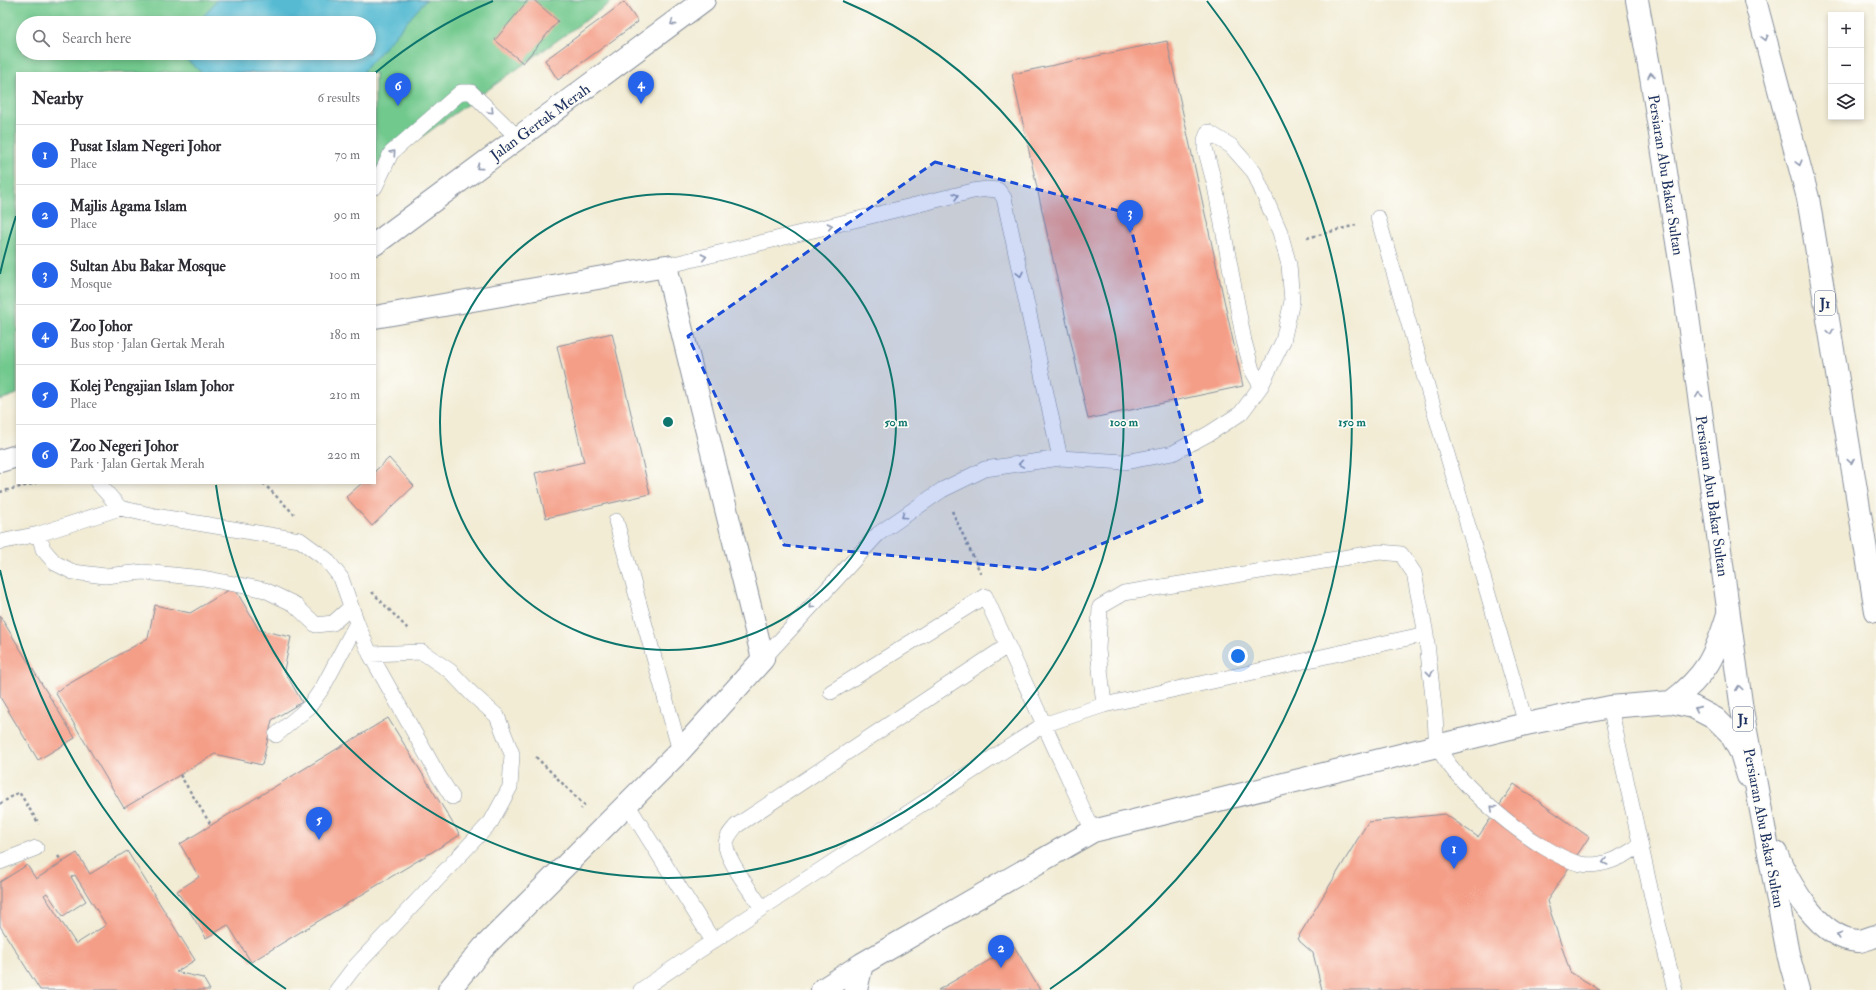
<!DOCTYPE html>
<meta charset="utf-8">
<style>
body{margin:0;font-family:"IM FELL Double Pica",serif;background:#f7f7f7;color:#2b2b33}
.controls{position:absolute;right:12px;top:12px;display:grid;overflow:hidden;border-radius:0px;box-shadow:0 2px 6px #0003}
.controls button{width:36px;height:36px;display:grid;place-items:center;padding:0;border:0;border-bottom:1px solid #e1e1e2;background:#fff;color:#2b2b33;font:20px sans-serif}
.you{position:absolute;left:1238px;top:656px;width:14px;height:14px;margin:-10px;border:3px solid #fff;border-radius:50%;background:#1a73e8;box-shadow:0 0 0 6px #1a73e833}
.badge{display:grid;place-items:center;width:26px;height:26px;border-radius:50%;background:#2563eb;color:#fff;font-size:13px;font-weight:700}
.pin{position:absolute;translate:-50% -33px;filter:drop-shadow(0 1px 2px #0008)}
.pin::after{content:'';position:absolute;top:21px;width:14px;height:12px;background:inherit;clip-path:polygon(0 0,100% 0,50% 100%)}
.list{margin:0;padding:0;list-style:none}
h2{display:flex;justify-content:space-between;align-items:center;height:52px;margin:0;padding:0 16px;font-size:17px}
h2 small{font-size:13px;font-weight:400;color:#7c7c81}
.list li{display:grid;grid-template-columns:26px 1fr auto;gap:12px;align-items:center;box-sizing:border-box;height:60px;padding:0 16px;border-top:1px solid #e1e1e2}
.list b{display:block;font-size:15px;white-space:nowrap}
.list p{margin:0;font-size:13px;white-space:nowrap;color:#7c7c81}
.list em{font-size:13px;font-style:normal;color:#7c7c81}
.icon{flex:none;width:22px;height:22px;fill:none;stroke:currentColor;stroke-width:2;stroke-linecap:round;stroke-linejoin:round}
.map{position:relative;flex:none;width:1876px;height:990px;overflow:hidden}
.search{position:absolute;background:#fff;box-shadow:0 2px 6px #0003;left:16px;top:16px;width:360px;height:44px;display:flex;align-items:center;gap:10px;box-sizing:border-box;padding:0 14px;border-radius:22px;color:#7c7c81;font-size:15px}
.panel{position:absolute;background:#fff;box-shadow:0 2px 6px #0003;left:16px;top:72px;width:360px;height:412px;border-radius:0px}
.map>svg:first-child{display:block}
</style>
<div class="map">
<svg width="1876" height="990" viewBox="0 0 1876 990">
<rect width="100%" height="100%" fill="#fdfcf7"/>
<filter id="ink" filterUnits="userSpaceOnUse"><feTurbulence type="fractalNoise" baseFrequency=".025" numOctaves="2"/><feDisplacementMap in="SourceGraphic" scale="8" xChannelSelector="R" yChannelSelector="G"/><feConvolveMatrix kernelMatrix="1 2 1 2 8 2 1 2 1" color-interpolation-filters="sRGB"/></filter>
<filter id="wash" filterUnits="userSpaceOnUse"><feTurbulence type="fractalNoise" baseFrequency=".012" numOctaves="4" result="noise"/><feDisplacementMap in="SourceGraphic" scale="16" xChannelSelector="R" yChannelSelector="G"/><feGaussianBlur stdDeviation="0.9" result="paint"/><feColorMatrix in="noise" values="0 0 0 0 0 0 0 0 0 0 0 0 0 0 0 0 0 1.4 0 .05"/><feComposite in="paint" operator="in"/></filter>
<g filter="url(#wash)">
<rect width="100%" height="100%" fill="#f2ecd5"/>
<path fill="#72c98e" stroke="#467c76" fill-rule="evenodd" d="M0 0H614L375 170V73H17V394L0 400ZM23 23H369V53H23Z"/>
<path fill="#54bad2" stroke="#387498" d="M217 0H426L362 73H202L179 53H369V23H198Z"/>
<g id="blocks">
<path fill="#f49e87" fill-rule="evenodd" d="M528 0H534L558 21 523 63 495 40Z
M624 2 638 22 558 80 545 60Z
M1167 41 1243 386 1088 419 1012 74Z
M612 333 650 494 546 518 535 473 584 462 557 346Z
M389 458 414 486 372 526 346 497 362 483H375V471Z
M234 587 259 630 291 637 284 670 302 702 272 720 262 765 215 754 124 808 55 692 148 638 155 605 190 613Z
M0 616 75 738 38 760 0 697Z
M388 718 460 835 251 962 228 925 206 938 177 891 199 877 180 844Z
M1514 784 1589 837 1547 901 1570 972 1600 990H1322L1313 953 1297 939 1368 822 1445 814 1478 837Z
M127 851 195 960 176 972 203 978 210 990H40L0 926V882L27 865 36 879 77 853 90 874ZM75 875 106 925 76 944 44 895 47 893 63 916 86 901 71 877Z
M1014 946 1040 990H938Z"/>
</g>
</g>
<g filter="url(#ink)">
<use href="#blocks" fill-opacity="0" stroke="#868e9a" stroke-width="1"/>
<g fill="none" stroke-linecap="round" stroke-linejoin="round">
<defs>
<path id="service" d="M375 187 391 153 461 92H471L518 138
M1378 218 1526 724
M666 266 973 191 987 189 998 190 1004 198 1060 458
M98 483 120 508 155 516 300 540 326 559 341 578 357 623 370 654 438 775 452 797
M616 521 680 751
M39 534 43 549 55 563 73 572 105 576 143 572 203 578 265 590 294 604 316 625 333 623 351 607
M0 542 39 534 120 508
M1426 634C1429 661 1432 689 1435 716 1436 725 1435 737 1438 746 1452 782 1542 856 1581 864 1601 868 1624 857 1640 845
M763 659 878 534 942 490 985 469 1060 458 1125 462 1173 453 1210 433 1241 413 1261 386 1283 341 1292 301 1289 265 1280 232 1254 172 1231 146 1208 132 1205 140V148L1215 186 1244 341 1252 370 1261 386
M831 692 985 596 1093 831
M1610 707 1656 915 1675 990
M276 735 309 707 323 687 357 623
M627 804 713 941
M0 862 36 848
M762 908C754 896 726 859 726 845 726 837 731 832 736 826L1007 646
M337 990 353 969 491 822 510 787 512 754 497 716 472 694 450 671 422 652 370 654
M641 990 762 908 1043 725 1104 705 1426 634 1414 573 1401 554 1380 552 1124 593 1100 607 1098 650 1104 705"/>
<path id="minor" d="M375 317 666 266 763 659 680 751 483 948 449 990
M1671 702C1707 675 1715 656 1728 614
M822 990 862 964 1093 831 1526 724 1610 707 1671 702 1693 707 1716 719 1730 733 1741 753 1748 776
M856 990 862 964"/>
<path id="secondary" d="M375 244 704 0
M0 461 17 456"/>
<path id="primary" d="M1637 0 1651 77 1683 280 1742 710 1788 954 1798 990
M1755 0 1808 198 1876 611
M1776 853C1790 885 1819 939 1858 941 1864 941 1871 937 1876 936"/>
</defs>
<use href="#service" stroke="#868e9a" stroke-width="16"/>
<use href="#minor" stroke="#868e9a" stroke-width="24"/>
<use href="#secondary" stroke="#868e9a" stroke-width="24"/>
<use href="#primary" stroke="#868e9a" stroke-width="24"/>
<path stroke="#868e9a" stroke-width="2.5" stroke-dasharray="3 3" stroke-linecap="butt" d="M1307 238 1356 225
M263 483 294 514
M0 492 36 483
M952 511 981 574
M372 592 408 629
M536 757 584 805 581 809
M180 775 211 825
M0 804 19 792 39 824
M58 856 62 862"/>
<use href="#service" stroke="#fff" stroke-width="15"/>
<use href="#minor" stroke="#fff" stroke-width="22"/>
<use href="#secondary" stroke="#fff" stroke-width="22"/>
<use href="#primary" stroke="#fff" stroke-width="22"/>
</g>
<defs><path id="oneway-chevron" d="M-2-3.5L2.5 0L-2 3.5" fill="none" stroke-width="1.6" stroke-linecap="round" stroke-linejoin="round"/></defs>
<g stroke="#8d97ae">
<use href="#oneway-chevron" transform="translate(673 23) rotate(143)"/>
<use href="#oneway-chevron" transform="translate(1765 38) rotate(75)"/>
<use href="#oneway-chevron" transform="translate(1651 75) rotate(-100)"/>
<use href="#oneway-chevron" transform="translate(491 111) rotate(45)"/>
<use href="#oneway-chevron" transform="translate(393 153) rotate(-48)"/>
<use href="#oneway-chevron" transform="translate(1799 163) rotate(75)"/>
<use href="#oneway-chevron" transform="translate(479 167) rotate(144)"/>
<use href="#oneway-chevron" transform="translate(956 196) rotate(-16)"/>
<use href="#oneway-chevron" transform="translate(830 226) rotate(-13)"/>
<use href="#oneway-chevron" transform="translate(704 257) rotate(-13)"/>
<use href="#oneway-chevron" transform="translate(1020 274) rotate(78)"/>
<use href="#oneway-chevron" transform="translate(1830 332) rotate(81)"/>
<use href="#oneway-chevron" transform="translate(1699 395) rotate(-98)"/>
<use href="#oneway-chevron" transform="translate(1851 461) rotate(81)"/>
<use href="#oneway-chevron" transform="translate(1021 464) rotate(171)"/>
<use href="#oneway-chevron" transform="translate(904 516) rotate(146)"/>
<use href="#oneway-chevron" transform="translate(812 606) rotate(133)"/>
<use href="#oneway-chevron" transform="translate(1430 673) rotate(84)"/>
<use href="#oneway-chevron" transform="translate(1739 688) rotate(-98)"/>
<use href="#oneway-chevron" transform="translate(1697 709) rotate(-156)"/>
<use href="#oneway-chevron" transform="translate(1493 808) rotate(-138)"/>
<use href="#oneway-chevron" transform="translate(1605 862) rotate(166)"/>
<use href="#oneway-chevron" transform="translate(1839 935) rotate(-161)"/>
</g>
</g>
<path fill="#1d4ed8" fill-opacity="0.2" stroke="#1d4ed8" stroke-width="3" stroke-dasharray="8 5" stroke-linejoin="round" d="M935 162 1127 213 1202 501 1041 570 784 545 688 336Z"/>
<g fill="none" stroke="#0f766e" stroke-width="2">
<circle cx="668" cy="422" r="228"/>
<path d="M375 73A456 456 0 0 1 493 1M843 1A456 456 0 1 1 216 485"/>
<path d="M286 989A684 684 0 0 1 0 570M0 274A684 684 0 0 1 16 216M1207 1A684 684 0 0 1 1050 989"/>
</g>
<g text-anchor="middle" stroke-width="3.5" stroke-linejoin="round" paint-order="stroke">
<g fill="#fdfcf7" stroke="#5f6c8c" stroke-width="1">
<rect x="1815" y="291" width="20" height="24" rx="3"/>
<rect x="1733" y="707" width="20" height="24" rx="3"/>
</g>
<g font-size="14" font-weight="bold" fill="#1b2f5e">
<text x="1825" y="308">J1</text>
<text x="1743" y="724">J1</text>
</g>
<g font-size="15" fill="#1b2f5e" stroke="#fdfcf7">
<text transform="translate(540 122) rotate(-36)" y="5">Jalan Gertak Merah</text>
<text transform="translate(1666 175) rotate(81)" y="5">Persiaran Abu Bakar Sultan</text>
<text transform="translate(1712 496) rotate(82)" y="5">Persiaran Abu Bakar Sultan</text>
<text transform="translate(1764 828) rotate(79)" y="5">Persiaran Abu Bakar Sultan</text>
</g>
</g>
<circle cx="668" cy="422" r="6" fill="#0f766e" stroke="#fdfcf7" stroke-width="2"/>
<g font-size="12" text-anchor="middle" font-weight="bold" fill="#0f766e" stroke="#fdfcf7" stroke-width="3.5" stroke-linejoin="round" paint-order="stroke">
<text x="896" y="426">50 m</text>
<text x="1124" y="426">100 m</text>
<text x="1352" y="426">150 m</text>
</g>
</svg>
<div class="controls">
<button>+</button>
<button>−</button>
<button><svg class="icon" aria-label="layers" viewBox="0 0 24 24"><path d="M12 4l9 5-9 5-9-5zM3 14l9 5 9-5"/></svg></button>
</div>
<div class="you"></div>
<div class="pin badge" style="left:1454px;top:869px">1</div>
<div class="pin badge" style="left:1001px;top:968px">2</div>
<div class="pin badge" style="left:1130px;top:233px">3</div>
<div class="pin badge" style="left:641px;top:104px">4</div>
<div class="pin badge" style="left:319px;top:840px">5</div>
<div class="pin badge" style="left:398px;top:106px">6</div>
<div class="search"><svg class="icon" aria-label="search" viewBox="0 0 24 24"><circle cx="10" cy="10" r="6"/><path d="M15 15l6 6"/></svg>Search here</div>
<section class="panel">
<h2>Nearby<small>6 results</small></h2>
<ul class="list">
<li><span class="badge">1</span><div><b>Pusat Islam Negeri Johor</b><p>Place</p></div><em>70 m</em></li>
<li><span class="badge">2</span><div><b>Majlis Agama Islam</b><p>Place</p></div><em>90 m</em></li>
<li><span class="badge">3</span><div><b>Sultan Abu Bakar Mosque</b><p>Mosque</p></div><em>100 m</em></li>
<li><span class="badge">4</span><div><b>Zoo Johor</b><p>Bus stop · Jalan Gertak Merah</p></div><em>180 m</em></li>
<li><span class="badge">5</span><div><b>Kolej Pengajian Islam Johor</b><p>Place</p></div><em>210 m</em></li>
<li><span class="badge">6</span><div><b>Zoo Negeri Johor</b><p>Park · Jalan Gertak Merah</p></div><em>220 m</em></li>
</ul>
</section>
</div>
